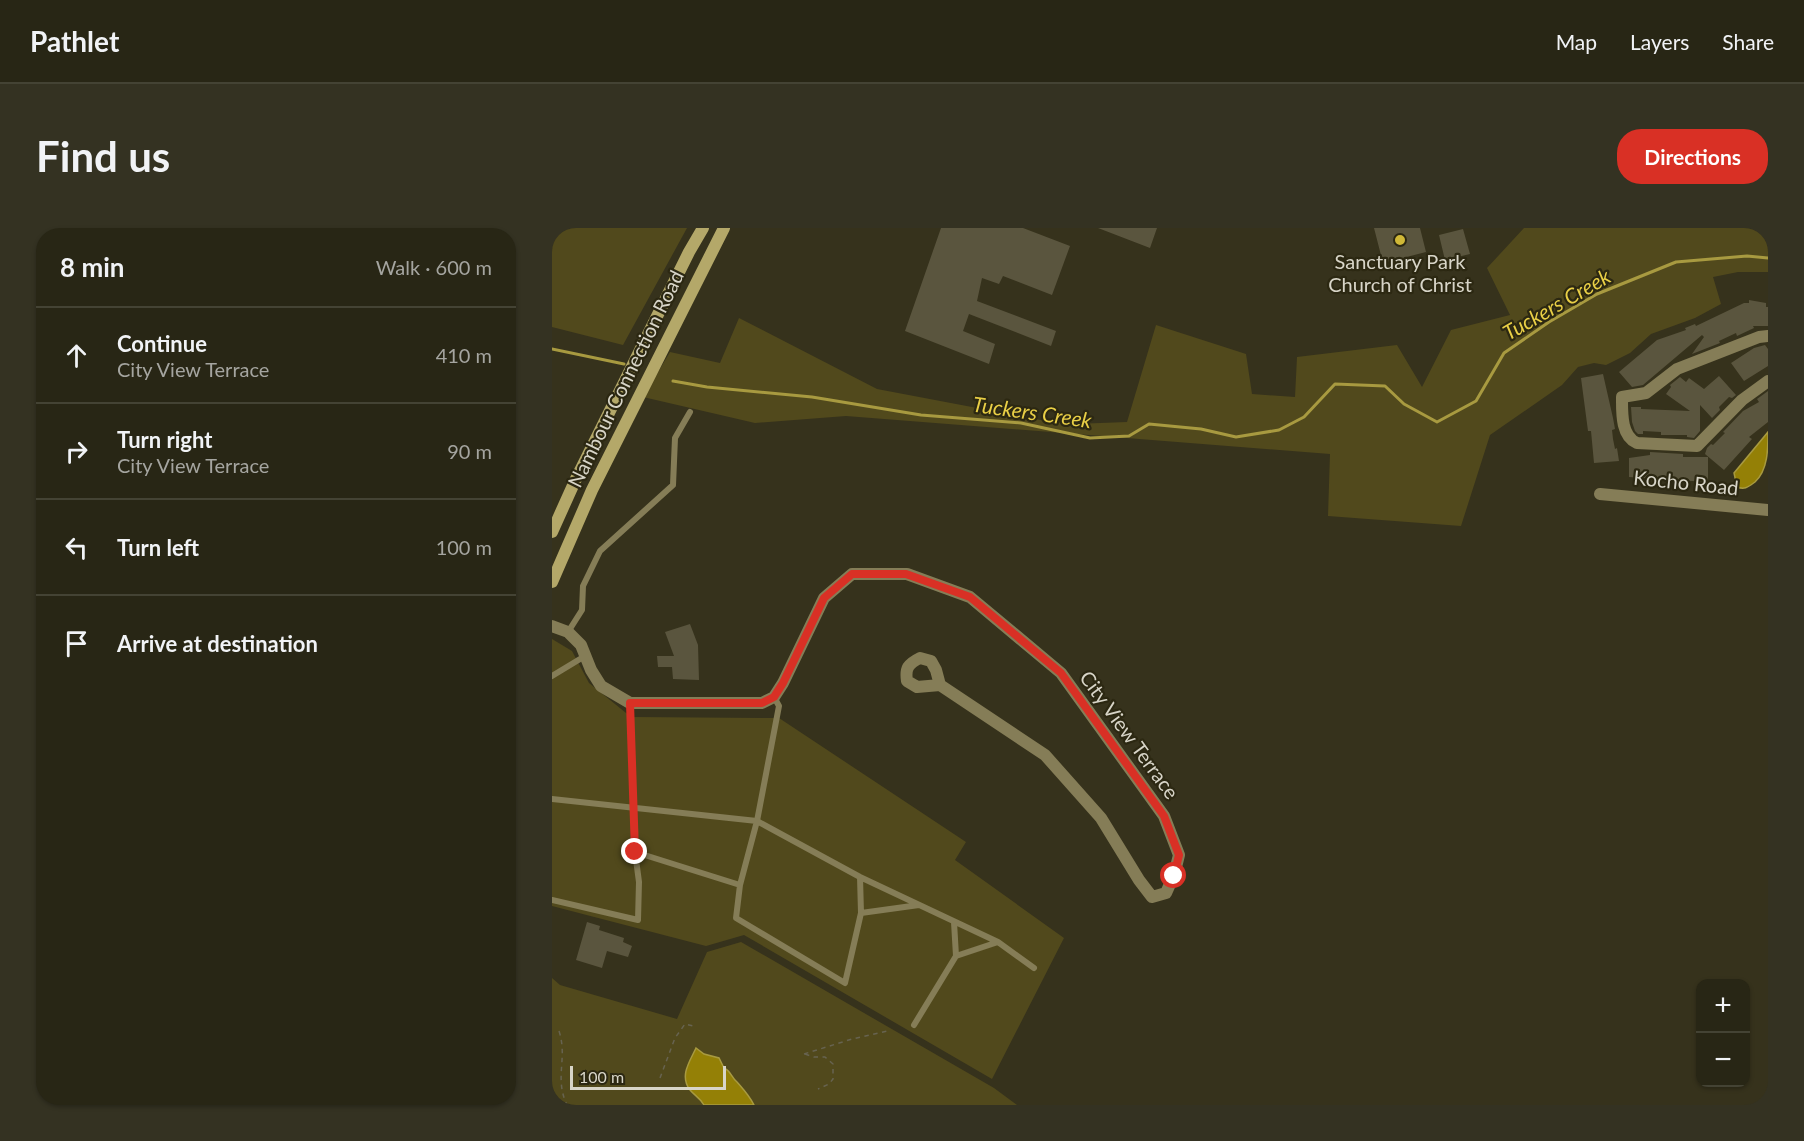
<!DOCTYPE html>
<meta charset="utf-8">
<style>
body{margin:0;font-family:Lato,sans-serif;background:#343222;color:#f1f3f6}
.controls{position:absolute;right:18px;bottom:18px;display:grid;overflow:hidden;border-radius:12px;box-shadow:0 2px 4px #0004}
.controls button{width:54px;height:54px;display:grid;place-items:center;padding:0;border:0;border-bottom:2px solid #444334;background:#282615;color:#f1f3f6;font:30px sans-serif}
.scale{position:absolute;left:18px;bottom:15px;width:156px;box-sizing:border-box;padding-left:6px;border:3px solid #d8d5c8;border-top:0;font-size:16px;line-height:21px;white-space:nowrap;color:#d8d5c8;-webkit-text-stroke:4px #2c2812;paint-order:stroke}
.stop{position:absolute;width:18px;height:18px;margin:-14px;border:4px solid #d93025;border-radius:50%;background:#fff}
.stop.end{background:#d93025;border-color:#fff;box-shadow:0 2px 6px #0008}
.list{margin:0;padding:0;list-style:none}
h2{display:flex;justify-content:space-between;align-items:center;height:78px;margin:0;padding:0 24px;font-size:26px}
h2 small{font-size:20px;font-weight:400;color:#a5a5a0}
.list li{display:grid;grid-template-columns:39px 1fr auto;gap:18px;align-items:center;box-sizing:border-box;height:96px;padding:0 24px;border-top:2px solid #444334}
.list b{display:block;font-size:22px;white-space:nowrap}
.list p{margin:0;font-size:20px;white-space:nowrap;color:#a5a5a0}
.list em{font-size:20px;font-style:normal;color:#a5a5a0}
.icon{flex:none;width:33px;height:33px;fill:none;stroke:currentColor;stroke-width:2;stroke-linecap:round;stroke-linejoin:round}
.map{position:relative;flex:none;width:1216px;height:877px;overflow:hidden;border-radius:24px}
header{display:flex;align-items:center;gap:36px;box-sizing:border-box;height:84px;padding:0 30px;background:#282615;border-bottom:2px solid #444334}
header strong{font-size:28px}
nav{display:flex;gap:33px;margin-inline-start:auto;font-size:21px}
.intro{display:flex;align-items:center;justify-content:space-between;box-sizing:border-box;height:144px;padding:0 36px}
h1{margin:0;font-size:42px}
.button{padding:15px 27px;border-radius:24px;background:#d93025;color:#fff;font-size:21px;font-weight:700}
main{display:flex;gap:36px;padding:0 36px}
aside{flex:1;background:#282615;border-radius:24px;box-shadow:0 2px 4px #0004}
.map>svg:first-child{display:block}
</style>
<header>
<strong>Pathlet</strong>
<nav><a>Map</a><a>Layers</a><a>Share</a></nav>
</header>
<div class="intro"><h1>Find us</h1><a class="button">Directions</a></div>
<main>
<aside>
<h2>8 min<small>Walk · 600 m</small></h2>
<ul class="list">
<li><svg class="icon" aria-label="ahead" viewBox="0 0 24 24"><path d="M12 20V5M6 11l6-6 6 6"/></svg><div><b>Continue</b><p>City View Terrace</p></div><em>410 m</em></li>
<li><svg class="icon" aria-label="right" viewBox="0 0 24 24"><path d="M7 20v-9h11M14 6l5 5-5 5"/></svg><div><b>Turn right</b><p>City View Terrace</p></div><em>90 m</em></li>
<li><svg class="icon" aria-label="left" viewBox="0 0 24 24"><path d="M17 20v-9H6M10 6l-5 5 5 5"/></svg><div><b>Turn left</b></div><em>100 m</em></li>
<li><svg class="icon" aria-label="arrive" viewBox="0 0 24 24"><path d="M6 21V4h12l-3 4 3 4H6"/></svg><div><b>Arrive at destination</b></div></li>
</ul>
</aside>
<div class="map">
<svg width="1216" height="877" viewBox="0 0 1216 877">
<rect width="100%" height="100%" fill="#36321c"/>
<path fill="#51491c" d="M0 0H135L71 117 0 99Z
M972 0H1216V44H1186L1161 49 1169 76 1143 90 1099 106 1078 125 1054 137 1042 135 1026 139 1010 157 938 207 909 298 776 288 778 226 294 188 203 195 91 169 118 124 168 135 187 90 325 161 494 193 522 196 575 194 604 97 694 126 700 166 743 169 745 129 845 117 870 159 899 102 958 87 935 40Z
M0 411 20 423 37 455 79 489 227 490 414 614 403 632 512 710 440 851 192 707 154 718 0 678Z
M189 714 442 860 465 877H0V750L8 757 125 791 155 724Z"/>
<path fill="#948006" stroke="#a89a40" stroke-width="1.5" d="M1216 204C1216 221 1216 242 1203 254 1196 259 1193 262 1185 259L1182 245Z
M144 820 152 826 167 830 172 840C179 843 179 849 185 854 192 862 197 867 202 877H152C148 870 143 868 138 862 127 848 138 833 144 820Z"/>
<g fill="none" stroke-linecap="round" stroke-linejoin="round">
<path stroke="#a89a40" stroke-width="3" d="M0 121 72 136
M121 153 155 159 260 169 369 187 469 195 538 210 577 208 597 196 649 201 684 209 727 202 752 189 783 156 833 158 852 176 885 194 924 173 952 125 997 94 1045 66 1124 34 1195 28 1216 30"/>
</g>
<path fill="#5a553e" d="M389 0H471L518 18 500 67 451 48 447 56 430 50 425 73 504 103 499 118 417 86 411 103 443 116 437 136 353 103Z
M546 0H605L598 20Z
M822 0H868L874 24 831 35Z
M911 1 918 26 893 32 887 7Z
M1197 72 1214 75V79H1216V98H1201L1202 100 1185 108 1184 105 1167 113 1168 115 1140 126 1152 109 1150 107 1091 157 1080 159 1067 144 1105 112 1134 102 1133 100 1143 96 1144 98 1192 75H1197Z
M1213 117 1216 121V138L1192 153 1179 135 1202 120Z
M1051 146 1061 190 1063 201 1060 202 1061 211 1063 221 1065 220 1067 233 1042 235 1039 203H1036L1029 150Z
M1167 148 1184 167 1180 170 1177 169 1167 179 1168 182 1160 190 1148 177V203L1142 210 1135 209V207H1109V204L1091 203V206H1086L1083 203 1080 194 1079 179H1089V181L1138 183 1114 166 1119 159 1118 157 1128 149 1134 154 1137 150 1152 161Z
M1216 163V194L1197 209 1200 211 1172 242 1153 226 1155 220 1159 216 1161 217 1173 205 1171 204 1191 183 1207 174 1205 171Z
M1098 224 1131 226V229H1156V254L1077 249V230L1098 227Z
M138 396 146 417 147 452 121 451 120 439H106L105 428H122L113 404Z
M35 694 48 698 47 702 72 710 71 714 80 718 76 729 55 723 50 740 24 732Z"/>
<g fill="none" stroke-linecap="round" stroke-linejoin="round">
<path stroke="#676350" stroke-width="1.5" stroke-dasharray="4.5 4.5" stroke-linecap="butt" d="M7 803C16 830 2 850 15 877
M252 826 300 811 335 803
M253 826 262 829H273L281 836V851L277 856 266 861
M108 850 123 810 133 796 141 798"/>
<path stroke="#857d57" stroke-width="6" d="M16 404 30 382 31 358 48 323 121 257 123 210 138 184
M0 448 33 428
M222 469 227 478 205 593 308 649 446 714 482 740
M0 571 205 593 188 657 184 690 293 755 309 685 367 677
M83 624 188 657
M308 649 309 685
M0 672 86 692 87 654 83 624 78 475
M402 694 404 728
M362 797 404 728 446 714"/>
<path stroke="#857d57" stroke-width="12" d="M1216 108 1207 109 1125 141 1094 165 1070 169C1070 185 1069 208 1085 215L1145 218 1190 172 1216 153
M1048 266 1216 282
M0 398 16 404 29 417 39 442 49 458 78 475H210L222 469 231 455 272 370 300 346H355L418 369 509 445 612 588 627 627 622 647 614 665 600 669 587 652 549 590 493 527 388 457 384 442 379 433 368 430C356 436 353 440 355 453L365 459 388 457"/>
<path stroke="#b4a869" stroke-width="12" d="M0 304 23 253 137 24 151 0
M0 354 40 262 172 0"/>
</g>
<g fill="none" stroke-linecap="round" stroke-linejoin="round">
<path stroke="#d93025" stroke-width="8" d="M83 624 78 475H210L222 469 231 455 272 370 300 346H354L418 369 509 445 612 588 627 627 622 648"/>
</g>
<circle fill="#d0b837" stroke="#2c2812" stroke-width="2" cx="848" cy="12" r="6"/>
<g text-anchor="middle" stroke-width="4.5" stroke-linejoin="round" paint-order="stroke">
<g font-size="20" fill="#d8d5c8" stroke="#2c2812">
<text x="848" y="41">Sanctuary Park<tspan x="848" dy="23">Church of Christ</tspan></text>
</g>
<g font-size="20" fill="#d8d5c8" stroke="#2c2812">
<text transform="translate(74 151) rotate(-64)" y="7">Nambour Connection Road</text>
<text transform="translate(1134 255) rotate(6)" y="7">Kocho Road</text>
<text transform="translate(577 507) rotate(54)" y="7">City View Terrace</text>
</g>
<g font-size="21" font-style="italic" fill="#e9cf46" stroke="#2c2812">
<text transform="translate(1005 77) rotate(-30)" y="7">Tuckers Creek</text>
<text transform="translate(480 185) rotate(8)" y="7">Tuckers Creek</text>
</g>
</g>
</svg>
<div class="controls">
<button>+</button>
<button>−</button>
</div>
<div class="scale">100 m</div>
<div class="stop" style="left:622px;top:648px"></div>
<div class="stop end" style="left:83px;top:624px"></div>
</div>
</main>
